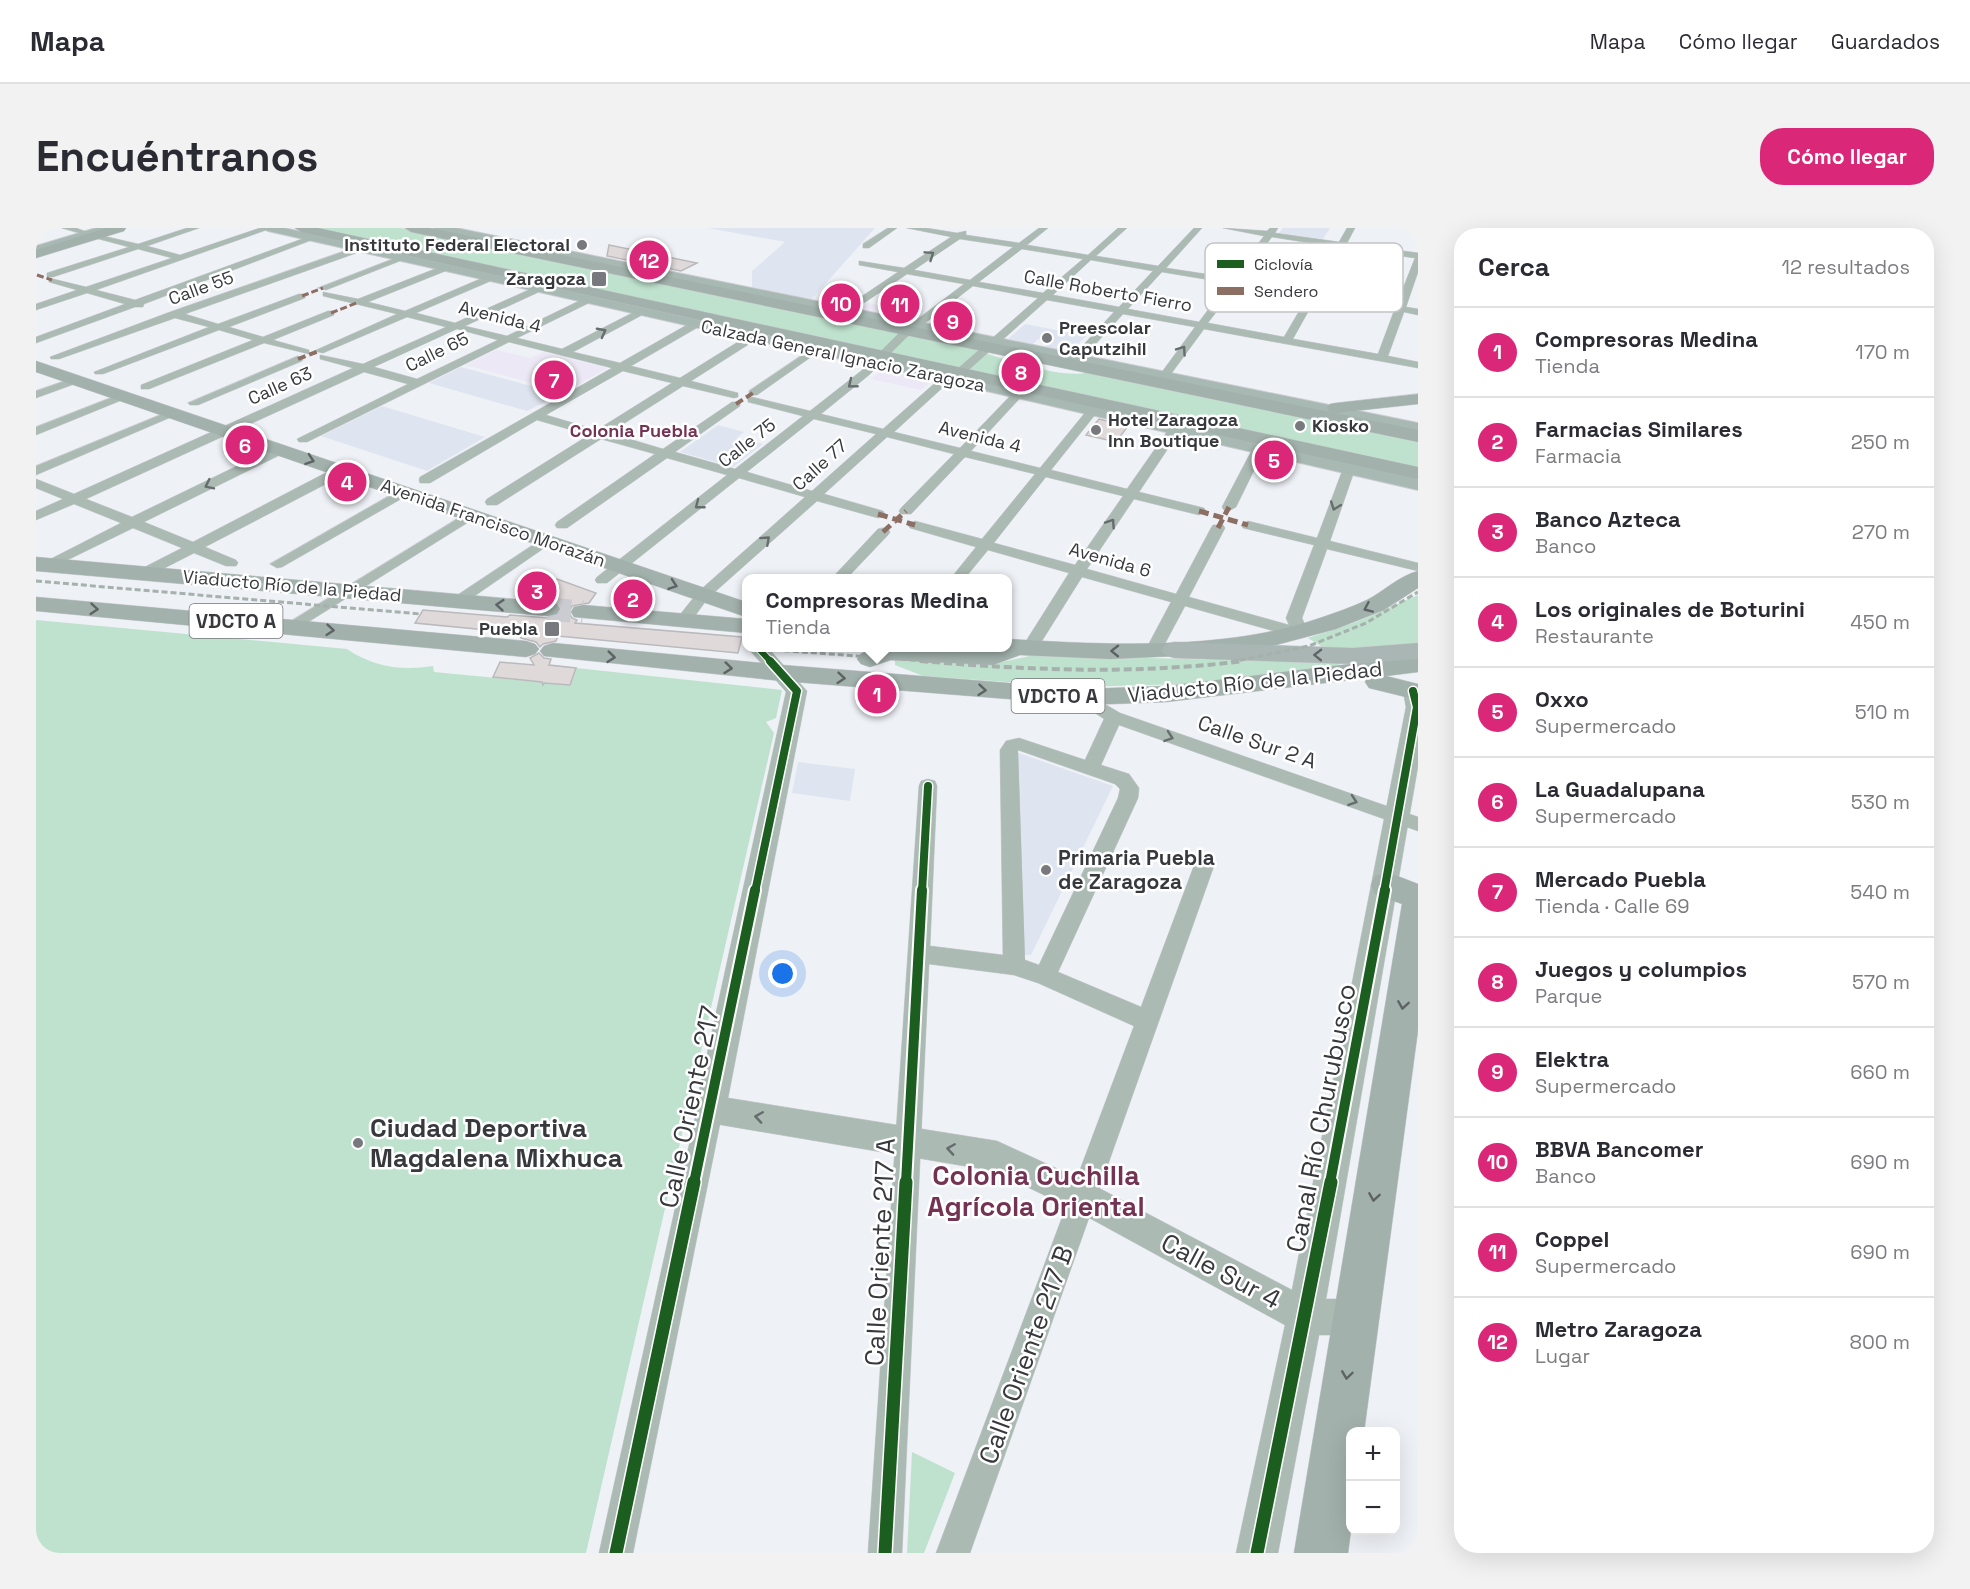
<!DOCTYPE html>
<html lang="es">
<meta charset="utf-8">
<style>
body{margin:0;font-family:"Space Grotesk",sans-serif;background:#f2f2f3;color:#2b2b33}
.controls{position:absolute;right:18px;bottom:18px;display:grid;overflow:hidden;border-radius:12px;box-shadow:0 6px 24px #0002}
.controls button{width:54px;height:54px;display:grid;place-items:center;padding:0;border:0;border-bottom:2px solid #e1e1e2;background:#fff;color:#2b2b33;font:30px sans-serif}
.you{position:absolute;left:747px;top:746px;width:21px;height:21px;margin:-15px;border:4px solid #fff;border-radius:50%;background:#1a73e8;box-shadow:0 0 0 9px #1a73e833}
.badge{display:grid;place-items:center;width:39px;height:39px;border-radius:50%;background:#db2777;color:#fff;font-size:20px;font-weight:700}
.pin{position:absolute;translate:-50% -50%;border:3px solid #fff;box-shadow:0 2px 6px #0006}
.popup{position:absolute;left:706px;top:346px;width:270px;height:78px;box-sizing:border-box;display:grid;place-content:center;border-radius:12px;background:#fff;filter:drop-shadow(0 2px 4px #0005);font-size:20px;white-space:nowrap;color:#7c7c81}
.popup b{font-size:22px;color:#2b2b33}
.popup::after{content:'';position:absolute;left:50%;top:100%;margin-left:-12px;border:12px solid transparent;border-top-color:#fff}
.list{margin:0;padding:0;list-style:none}
h2{display:flex;justify-content:space-between;align-items:center;height:78px;margin:0;padding:0 24px;font-size:26px}
h2 small{font-size:20px;font-weight:400;color:#7c7c81}
.list li{display:grid;grid-template-columns:39px 1fr auto;gap:18px;align-items:center;box-sizing:border-box;height:90px;padding:0 24px;border-top:2px solid #e1e1e2}
.list b{display:block;font-size:22px;white-space:nowrap}
.list p{margin:0;font-size:20px;white-space:nowrap;color:#7c7c81}
.list em{font-size:20px;font-style:normal;color:#7c7c81}
.map{position:relative;flex:none;width:1382px;height:1325px;overflow:hidden;border-radius:24px}
header{display:flex;align-items:center;gap:36px;box-sizing:border-box;height:84px;padding:0 30px;background:#fff;border-bottom:2px solid #e1e1e2}
header strong{font-size:28px}
nav{display:flex;gap:33px;margin-inline-start:auto;font-size:21px}
.intro{display:flex;align-items:center;justify-content:space-between;box-sizing:border-box;height:144px;padding:0 36px}
h1{margin:0;font-size:42px}
.button{padding:15px 27px;border-radius:24px;background:#db2777;color:#fff;font-size:21px;font-weight:700}
main{display:flex;gap:36px;padding:0 36px}
aside{flex:1;background:#fff;border-radius:24px;box-shadow:0 6px 24px #0002}
.map>svg:first-child{display:block}
</style>
<header>
<strong>Mapa</strong>
<nav><a>Mapa</a><a>Cómo llegar</a><a>Guardados</a></nav>
</header>
<div class="intro"><h1>Encuéntranos</h1><a class="button">Cómo llegar</a></div>
<main>
<div class="map">
<svg width="1382" height="1325" viewBox="0 0 1382 1325">
<rect width="100%" height="100%" fill="#eef1f6"/>
<path fill="#ece8f5" d="M832 75 869 82 886 86 878 92 822 81Z
M460 122 495 130 507 124 571 140 529 164 430 137Z
M846 141 896 153 885 162 835 151Z"/>
<path fill="#dfe5f0" d="M672 0H839L775 72 716 60V43L749 14Z
M1247 0H1294L1287 11 1243 5Z
M989 96 1020 102 1050 108 1035 124 1009 119 1014 114 1002 111 997 116 972 111Z
M425 139 525 166 491 183 393 155Z
M346 178 449 209 391 243 285 208Z
M682 197 708 204 701 210 727 216 697 239 644 224Z
M980 524 1077 558 995 727H987Z
M762 534 819 541 814 573 756 565Z"/>
<path fill="#bfe2ce" d="M270 0H365L928 117C952 127 1029 153 1052 144L1382 213V241Z
M1382 367V419L1362 421 1288 420 1272 410 1320 394Z
M0 392 311 421C337 439 366 443 397 438L398 444 534 457 540 440 746 462 740 490 730 494 738 505 550 1325H0Z
M998 427 1301 435 1307 439 1149 456 1043 459 887 448 859 437V431L966 434Z
M876 1224 919 1245 888 1325H871Z"/>
<path fill="#e0d9d9" stroke="#bab9bb" stroke-width="1.5" d="M573 17 661 35 645 43 571 28Z
M910 85 933 89 920 99 898 95Z
M1063 191 1092 198 1080 214 1050 207Z
M521 351 560 365 553 375 536 378 533 385 536 390 541 392 539 395 706 409 702 425 522 408 520 413 507 416 504 419 500 414 485 410 482 405 379 395 387 382 471 389 474 387 512 390 521 388 526 382 521 374 495 370Z
M503 425 508 430 515 431 513 437 540 440 534 457 508 455 507 457 506 454 457 449 464 434 498 437 494 430Z"/>
<g fill="none" stroke-linecap="round" stroke-linejoin="round">
<path stroke="#caccd1" stroke-width="23" stroke-dasharray="23 11" stroke-linecap="butt" d="M512 381 547 384"/>
<defs>
<path id="minor" d="M26 0H40L54 5 50 7Z
M151 0H163L111 18 144 27 224 0H236L60 62 99 72 274 8 281 10 108 76 107 79H99L0 115V109L89 76 51 65 0 82V76L41 62 13 54V50L50 59 136 30 102 21 17 49H11V45L93 19 59 10V6L102 16Z
M852 0H861L833 20H827V16Z
M871 0H890L921 5 930 3V7L983 15 1003 0H1012L991 17 1052 27 1082 0H1091L1060 28 1122 38 1158 0H1166L1130 40 1196 50 1228 8 1187 0 1231 3 1234 0H1242L1239 5 1303 14 1311 0H1319L1311 15 1382 25V44L1370 79 1382 81V87L1368 84 1352 128 1382 134V140L1168 101 1132 150 1128 151 1123 148 1159 99 1087 86 1045 132H1037V128L1078 84 1011 72 927 147 916 151 858 204 924 220 978 164 982 163 988 166 986 168 935 223 1004 240 1052 181 1056 180 1062 183 1015 242 1091 261 1135 198H1143L1145 201 1103 264 1168 280 1170 283 1163 287 1098 271 1051 341 1140 366 1175 300 1177 297H1187L1189 300 1153 369 1253 397 1250 390 1278 317 1207 300 1205 297 1212 293 1281 310 1308 238H1318L1319 241 1294 313 1382 335V343L1291 321 1266 390 1272 404 1270 407 1259 409 1149 378 1125 423 1117 428 1109 423 1135 374 1046 349 999 424H987L985 421 1033 345 952 322 929 350H915L940 319 874 300 872 297 879 293 946 311 999 246 929 229 875 286H865L863 283 865 280 918 226 851 209 788 266 847 283 849 286 847 289 842 290 781 273 672 370 653 396H641L639 393 662 364 769 269 703 250 571 355H561L559 352 561 349 691 247 631 230 531 300H521L519 297 521 294 619 226 565 211 461 277H451L449 274 451 271 553 207 501 192 394 255H384L383 252 384 249 576 140 473 114 271 214H263L261 211 372 156 328 144 50 271 96 289 240 219H248L250 222 248 225 108 294 157 314 299 240H309L310 243 309 246 169 319 200 332 202 335 200 338H190L158 325 113 348H103L101 345 103 342 146 320 97 300 15 340 10 341 3 337 85 295 38 276 0 292V283L27 271 0 260V251L38 266 317 140 284 131V127L327 136 410 99 371 89 287 125 278 123 361 86 287 68V64L322 71 409 37 413 40 412 42 332 74 369 83 451 48H457V52L380 85 419 95 499 59H505V63L429 98 471 108 549 70H555V74L481 110 526 121 602 82H608V86L537 124 584 135 656 94H664V98L595 138 644 150 713 107H721V111L655 153 702 165V169L698 170 647 158 573 205 627 221 696 174H704V178L639 224 699 241 767 188 712 174V170L716 169 774 183 825 143 862 106 928 56 871 46 813 85H807V81L862 44 823 37V33L868 40 915 9ZM1236 9 1300 19 1274 63 1204 52ZM924 11 977 19 934 52 878 42ZM1308 20 1379 30 1360 78 1283 65ZM986 21 1047 31 1007 65 943 54ZM1055 32 1117 43 1083 79 1017 67ZM1126 44 1192 55 1163 94 1092 81ZM1201 57 1272 68 1248 109 1172 95ZM937 58 1002 70 919 143 908 147 847 201 785 186 833 147 870 110ZM1280 70 1358 83 1342 126 1257 111ZM421 101 462 112 381 151 338 139ZM587 143 636 155 561 202 510 187ZM778 191 840 206 776 263 711 244ZM1010 249 1087 268 1039 337 958 315Z
M1372 0H1381L1382 7Z
M323 18 327 21 326 23 149 86 182 96 263 66H269V70L193 99 227 109 292 83H298V87L237 112 273 122V126L228 115 113 161H105V157L217 112 183 102 67 146H59L58 144 173 99 139 90 23 131H15L14 129 134 84Z
M362 29 369 31 290 62 282 60Z
M778 119 783 122 782 124 721 167H713V163Z
M262 128 267 131 266 133 162 177H154L152 175Z
M40 149 44 150V154L0 170V163Z
M87 165 91 166V170L0 207V199Z
M136 182 140 183V187L0 247V238Z
M1223 216 1229 220 1200 279 1193 283 1188 282 1186 279 1217 220Z
M367 260 374 264 372 267 246 339 241 340 234 336Z
M434 283 441 287 439 290 261 401H249L247 398Z
M847 300 852 301 854 304 852 307 811 350H796L842 301Z
M509 309 514 310 516 313 514 316 427 376H417L414 373 417 370Z
M1048 464 1084 485 1382 589V603L1083 497 1065 537 1093 546 1103 560 1102 570 1022 744 1105 779 1159 635 1162 630 1169 627 1176 630 1179 635 934 1325H900L1098 798 1002 755 978 747 893 736 866 1325H832L883 558 885 553 892 551 899 553 901 558 894 718 967 727 964 522 970 513 983 510 1049 532 1068 491 1042 473 1039 469 1042 465ZM982 522 1079 556 1084 561 1082 570 1003 737 989 732Z
M674 869 683 873 687 881 597 1325H563L661 881 665 873Z"/>
<path id="tertiary" d="M712 420H732L771 463 692 870 961 913 1061 959 1256 1062 1370 479 1367 463 1370 458H1382V538L1290 1071H1319L1332 1076 1337 1089 1332 1102 1319 1107H1283L1242 1325H1200L1249 1097 1037 981 958 943 674 895 663 891 659 881 750 464Z"/>
<path id="secondary" d="M60 0H78L0 26V18Z
M226 0H248L778 118 842 128 1382 250V262L842 138 778 126 232 3Z
M397 0H420L1382 195V205L403 3Z"/>
<path id="primary" d="M71 0H90L88 3 0 30V22Z
M259 0H282L1382 239V251L265 4Z
M369 0H394L1382 202V214L375 4Z
M0 133 710 374V389L0 144Z
M1382 166V176L1300 185 1294 184 1291 180 1294 176 1300 175Z
M0 329 512 374 521 376 524 381 521 386 512 388 0 343Z
M1382 343V360L1348 382 1300 401 1240 417 1185 426 1074 431 984 427 957 437 855 432 834 439 825 436 821 431 825 426 835 420 954 421 972 420V411C1070 417 1190 423 1284 390 1299 385 1316 379 1331 372 1348 363 1363 348 1382 343Z
M0 369 490 413 499 416 503 421 499 426 490 429 0 383Z
M547 377 710 391V405L538 389 535 384 538 379Z
M517 415 746 437 1048 461 1130 458 1382 428V444L1350 448 1382 456V472L1333 460 1329 454 1331 450 1130 474 1048 477 746 453 508 428 504 423 508 418Z
M1351 644 1382 656V802L1328 1204H1314L1315 1302 1312 1325H1258L1366 676 1339 666 1335 657 1339 648Z"/>
<path id="motorway" d="M1138 414 1317 420 1382 415V431L1317 436 1138 430 1129 427 1125 422 1129 417Z"/>
</defs>
<use href="#minor" stroke="#caccd0" stroke-width="1"/>
<use href="#tertiary" stroke="#caccd0" stroke-width="1"/>
<use href="#secondary" stroke="#caccd0" stroke-width="2"/>
<use href="#primary" stroke="#caccd0" stroke-width="1"/>
<use href="#motorway" stroke="#caccd0" stroke-width="1"/>
<use href="#minor" fill="#acbab4" fill-rule="evenodd"/>
<use href="#tertiary" fill="#acbab4" fill-rule="evenodd"/>
<use href="#secondary" fill="#a8b8b2" fill-rule="evenodd"/>
<use href="#primary" fill="#a2b1ac" fill-rule="evenodd"/>
<use href="#motorway" fill="#aab6b3" fill-rule="evenodd"/>
<path stroke="#a6b0ac" stroke-width="3" stroke-dasharray="6 3" stroke-linecap="butt" d="M0 353 384 386
M712 420 903 434
M1195 434 1273 418 1330 395 1382 364"/>
<path stroke="#a6b0ac" stroke-width="4" stroke-dasharray="8 4" stroke-linecap="butt" d="M884 433C994 442 1097 447 1207 433"/>
<path stroke="#8d6e63" stroke-width="3" stroke-dasharray="7 3" stroke-linecap="butt" d="M1 47 16 52
M266 68 287 60
M295 85 323 74"/>
<path stroke="#8d6e63" stroke-width="4" stroke-dasharray="8 4" stroke-linecap="butt" d="M262 131 283 123
M700 176 717 165"/>
<path stroke="#8d6e63" stroke-width="5" stroke-dasharray="10 5" stroke-linecap="butt" d="M1163 283 1212 297
M842 286 879 297
M1182 300 1193 279
M847 304 870 283"/>
<defs>
<path id="cycleway-far3" d="M722 420 735 434"/>
<path id="cycleway-far2" d="M719 664 761 463 734 433
M886 664 892 558
M1348 664 1381 479 1377 463"/>
<path id="cycleway-far1" d="M658 955 719 662
M870 955 886 662
M1294 955 1349 662"/>
<path id="cycleway" d="M580 1325 658 954
M849 1325 870 954
M1221 1325 1295 954"/>
</defs>
<use href="#cycleway-far3" stroke="#fff" stroke-width="8"/>
<use href="#cycleway-far2" stroke="#fff" stroke-width="11"/>
<use href="#cycleway-far1" stroke="#fff" stroke-width="14"/>
<use href="#cycleway" stroke="#fff" stroke-width="16"/>
<use href="#cycleway-far3" stroke="#1b5e20" stroke-width="6"/>
<use href="#cycleway-far2" stroke="#1b5e20" stroke-width="8"/>
<use href="#cycleway-far1" stroke="#1b5e20" stroke-width="10"/>
<use href="#cycleway" stroke="#1b5e20" stroke-width="13"/>
</g>
<defs><path id="oneway-chevron" d="M-2-3.5L2.5 0L-2 3.5" fill="none" stroke-width="1.6" stroke-linecap="round" stroke-linejoin="round" transform="scale(1.5)"/></defs>
<g stroke="#666d6d">
<use href="#oneway-chevron" transform="translate(894 27) rotate(-34)"/>
<use href="#oneway-chevron" transform="translate(566 104) rotate(-28)"/>
<use href="#oneway-chevron" transform="translate(1146 122) rotate(-55)"/>
<use href="#oneway-chevron" transform="translate(816 156) rotate(141)"/>
<use href="#oneway-chevron" transform="translate(173 257) rotate(154)"/>
<use href="#oneway-chevron" transform="translate(663 277) rotate(142)"/>
<use href="#oneway-chevron" transform="translate(1299 278) rotate(110)"/>
<use href="#oneway-chevron" transform="translate(1075 295) rotate(-56)"/>
<use href="#oneway-chevron" transform="translate(730 312) rotate(-42)"/>
<use href="#oneway-chevron" transform="translate(1133 509) rotate(19)"/>
<use href="#oneway-chevron" transform="translate(1317 573) rotate(19)"/>
<use href="#oneway-chevron" transform="translate(723 889) rotate(-171)"/>
<use href="#oneway-chevron" transform="translate(915 921) rotate(-171)"/>
</g>
<g stroke="#5d6364">
<use href="#oneway-chevron" transform="translate(274 232) rotate(19)"/>
<use href="#oneway-chevron" transform="translate(637 357) rotate(19)"/>
<use href="#oneway-chevron" transform="translate(464 377) rotate(-175)"/>
<use href="#oneway-chevron" transform="translate(1332 380) rotate(156)"/>
<use href="#oneway-chevron" transform="translate(58 381) rotate(5)"/>
<use href="#oneway-chevron" transform="translate(294 402) rotate(5)"/>
<use href="#oneway-chevron" transform="translate(1079 423) rotate(-179)"/>
<use href="#oneway-chevron" transform="translate(575 429) rotate(6)"/>
<use href="#oneway-chevron" transform="translate(692 440) rotate(6)"/>
<use href="#oneway-chevron" transform="translate(805 450) rotate(5)"/>
<use href="#oneway-chevron" transform="translate(946 462) rotate(5)"/>
<use href="#oneway-chevron" transform="translate(1367 777) rotate(99)"/>
<use href="#oneway-chevron" transform="translate(1338 969) rotate(99)"/>
<use href="#oneway-chevron" transform="translate(1311 1147) rotate(98)"/>
</g>
<use stroke="#606566" href="#oneway-chevron" transform="translate(1282 427) rotate(-179)"/>
<g fill="#78797e" stroke="#fff" stroke-width="2">
<circle cx="546" cy="17" r="6"/>
<rect x="555" y="43" width="16" height="16" rx="3"/>
<circle cx="1011" cy="110" r="6"/>
<circle cx="1264" cy="198" r="6"/>
<circle cx="1060" cy="202" r="6"/>
<rect x="508" y="393" width="16" height="16" rx="3"/>
<circle cx="1010" cy="642" r="6"/>
<circle cx="322" cy="915" r="6"/>
</g>
<g text-anchor="middle" stroke-width="5" stroke-linejoin="round" paint-order="stroke">
<g font-size="18" font-weight="bold" fill="#38393d" stroke="#fff" text-anchor="end">
<text x="534" y="23">Instituto Federal Electoral</text>
<text x="550" y="57">Zaragoza</text>
<text x="1023" y="106" text-anchor="start">Preescolar<tspan x="1023" dy="21">Caputzihil</tspan></text>
<text x="1072" y="198" text-anchor="start">Hotel Zaragoza<tspan x="1072" dy="21">Inn Boutique</tspan></text>
<text x="1276" y="204" text-anchor="start">Kiosko</text>
<text x="502" y="407">Puebla</text>
</g>
<g font-size="18" fill="#38393d" stroke="#fff">
<text transform="translate(165 60) rotate(-20)" y="6">Calle 55</text>
<text transform="translate(1072 63) rotate(10)" y="6">Calle Roberto Fierro</text>
<text transform="translate(464 89) rotate(14)" y="6">Avenida 4</text>
<text transform="translate(401 124) rotate(-26)" y="6">Calle 65</text>
<text transform="translate(807 128) rotate(12)" y="6">Calzada General Ignacio Zaragoza</text>
<text transform="translate(244 158) rotate(-24)" y="6">Calle 63</text>
<text transform="translate(944 209) rotate(14)" y="6">Avenida 4</text>
<text transform="translate(711 215) rotate(-38)" y="6">Calle 75</text>
<text transform="translate(784 237) rotate(-42)" y="6">Calle 77</text>
<text transform="translate(457 295) rotate(19)" y="6">Avenida Francisco Morazán</text>
<text transform="translate(1074 332) rotate(16)" y="6">Avenida 6</text>
<text transform="translate(256 358) rotate(5)" y="6">Viaducto Río de la Piedad</text>
</g>
<g font-size="18" font-weight="bold" fill="#753354" stroke="#fff">
<text x="598" y="209">Colonia Puebla</text>
</g>
<g fill="#fff" stroke="#747477" stroke-width="1.5">
<rect x="153.5" y="376" width="93" height="34" rx="4.5"/>
<rect x="975.5" y="451" width="93" height="34" rx="4.5"/>
</g>
<g font-size="20" font-weight="bold" fill="#38393d">
<text x="200" y="400">VDCTO A</text>
<text x="1022" y="475">VDCTO A</text>
</g>
<g font-size="21" fill="#38393d" stroke="#fff">
<text transform="translate(1219 454) rotate(-6)" y="7">Viaducto Río de la Piedad</text>
<text transform="translate(1221 514) rotate(19)" y="7">Calle Sur 2 A</text>
</g>
<g font-size="21" font-weight="bold" fill="#38393d" stroke="#fff" text-anchor="start">
<text x="1022" y="637">Primaria Puebla<tspan x="1022" dy="24">de Zaragoza</tspan></text>
</g>
<g font-size="26" fill="#38393d" stroke="#fff">
<text transform="translate(653 879) rotate(-78)" y="9">Calle Oriente 217</text>
<text transform="translate(1285 890) rotate(-79)" y="9">Canal Río Churubusco</text>
<text transform="translate(844 1024) rotate(-87)" y="9">Calle Oriente 217 A</text>
<text transform="translate(1185 1043) rotate(28)" y="9">Calle Sur 4</text>
<text transform="translate(990 1127) rotate(-70)" y="9">Calle Oriente 217 B</text>
</g>
<g font-size="26" font-weight="bold" fill="#38393d" stroke="#fff" text-anchor="start">
<text x="334" y="909">Ciudad Deportiva<tspan x="334" dy="30">Magdalena Mixhuca</tspan></text>
</g>
<g font-size="27" font-weight="bold" fill="#753354" stroke="#fff">
<text x="1000" y="957">Colonia Cuchilla<tspan x="1000" dy="31">Agrícola Oriental</tspan></text>
</g>
</g>
<rect x="1169" y="15" width="198" height="69" rx="9" fill="#fff" stroke="#c3c4c5" stroke-width="1.5"/>
<rect x="1181" y="32" width="27" height="8" fill="#1b5e20"/>
<rect x="1181" y="59" width="27" height="8" fill="#8d6e63"/>
<g font-size="16" fill="#38393d">
<text x="1218" y="42">Ciclovía</text>
<text x="1218" y="69">Sendero</text>
</g>
</svg>
<div class="controls">
<button>+</button>
<button>−</button>
</div>
<div class="you"></div>
<div class="pin badge" style="left:841px;top:466px">1</div>
<div class="popup"><b>Compresoras Medina</b>Tienda</div>
<div class="pin badge" style="left:597px;top:371px">2</div>
<div class="pin badge" style="left:501px;top:363px">3</div>
<div class="pin badge" style="left:311px;top:254px">4</div>
<div class="pin badge" style="left:1238px;top:232px">5</div>
<div class="pin badge" style="left:209px;top:217px">6</div>
<div class="pin badge" style="left:518px;top:152px">7</div>
<div class="pin badge" style="left:985px;top:144px">8</div>
<div class="pin badge" style="left:917px;top:93px">9</div>
<div class="pin badge" style="left:805px;top:75px">10</div>
<div class="pin badge" style="left:864px;top:76px">11</div>
<div class="pin badge" style="left:613px;top:32px">12</div>
</div>
<aside>
<h2>Cerca<small>12 resultados</small></h2>
<ul class="list">
<li><span class="badge">1</span><div><b>Compresoras Medina</b><p>Tienda</p></div><em>170 m</em></li>
<li><span class="badge">2</span><div><b>Farmacias Similares</b><p>Farmacia</p></div><em>250 m</em></li>
<li><span class="badge">3</span><div><b>Banco Azteca</b><p>Banco</p></div><em>270 m</em></li>
<li><span class="badge">4</span><div><b>Los originales de Boturini</b><p>Restaurante</p></div><em>450 m</em></li>
<li><span class="badge">5</span><div><b>Oxxo</b><p>Supermercado</p></div><em>510 m</em></li>
<li><span class="badge">6</span><div><b>La Guadalupana</b><p>Supermercado</p></div><em>530 m</em></li>
<li><span class="badge">7</span><div><b>Mercado Puebla</b><p>Tienda · Calle 69</p></div><em>540 m</em></li>
<li><span class="badge">8</span><div><b>Juegos y columpios</b><p>Parque</p></div><em>570 m</em></li>
<li><span class="badge">9</span><div><b>Elektra</b><p>Supermercado</p></div><em>660 m</em></li>
<li><span class="badge">10</span><div><b>BBVA Bancomer</b><p>Banco</p></div><em>690 m</em></li>
<li><span class="badge">11</span><div><b>Coppel</b><p>Supermercado</p></div><em>690 m</em></li>
<li><span class="badge">12</span><div><b>Metro Zaragoza</b><p>Lugar</p></div><em>800 m</em></li>
</ul>
</aside>
</main>
